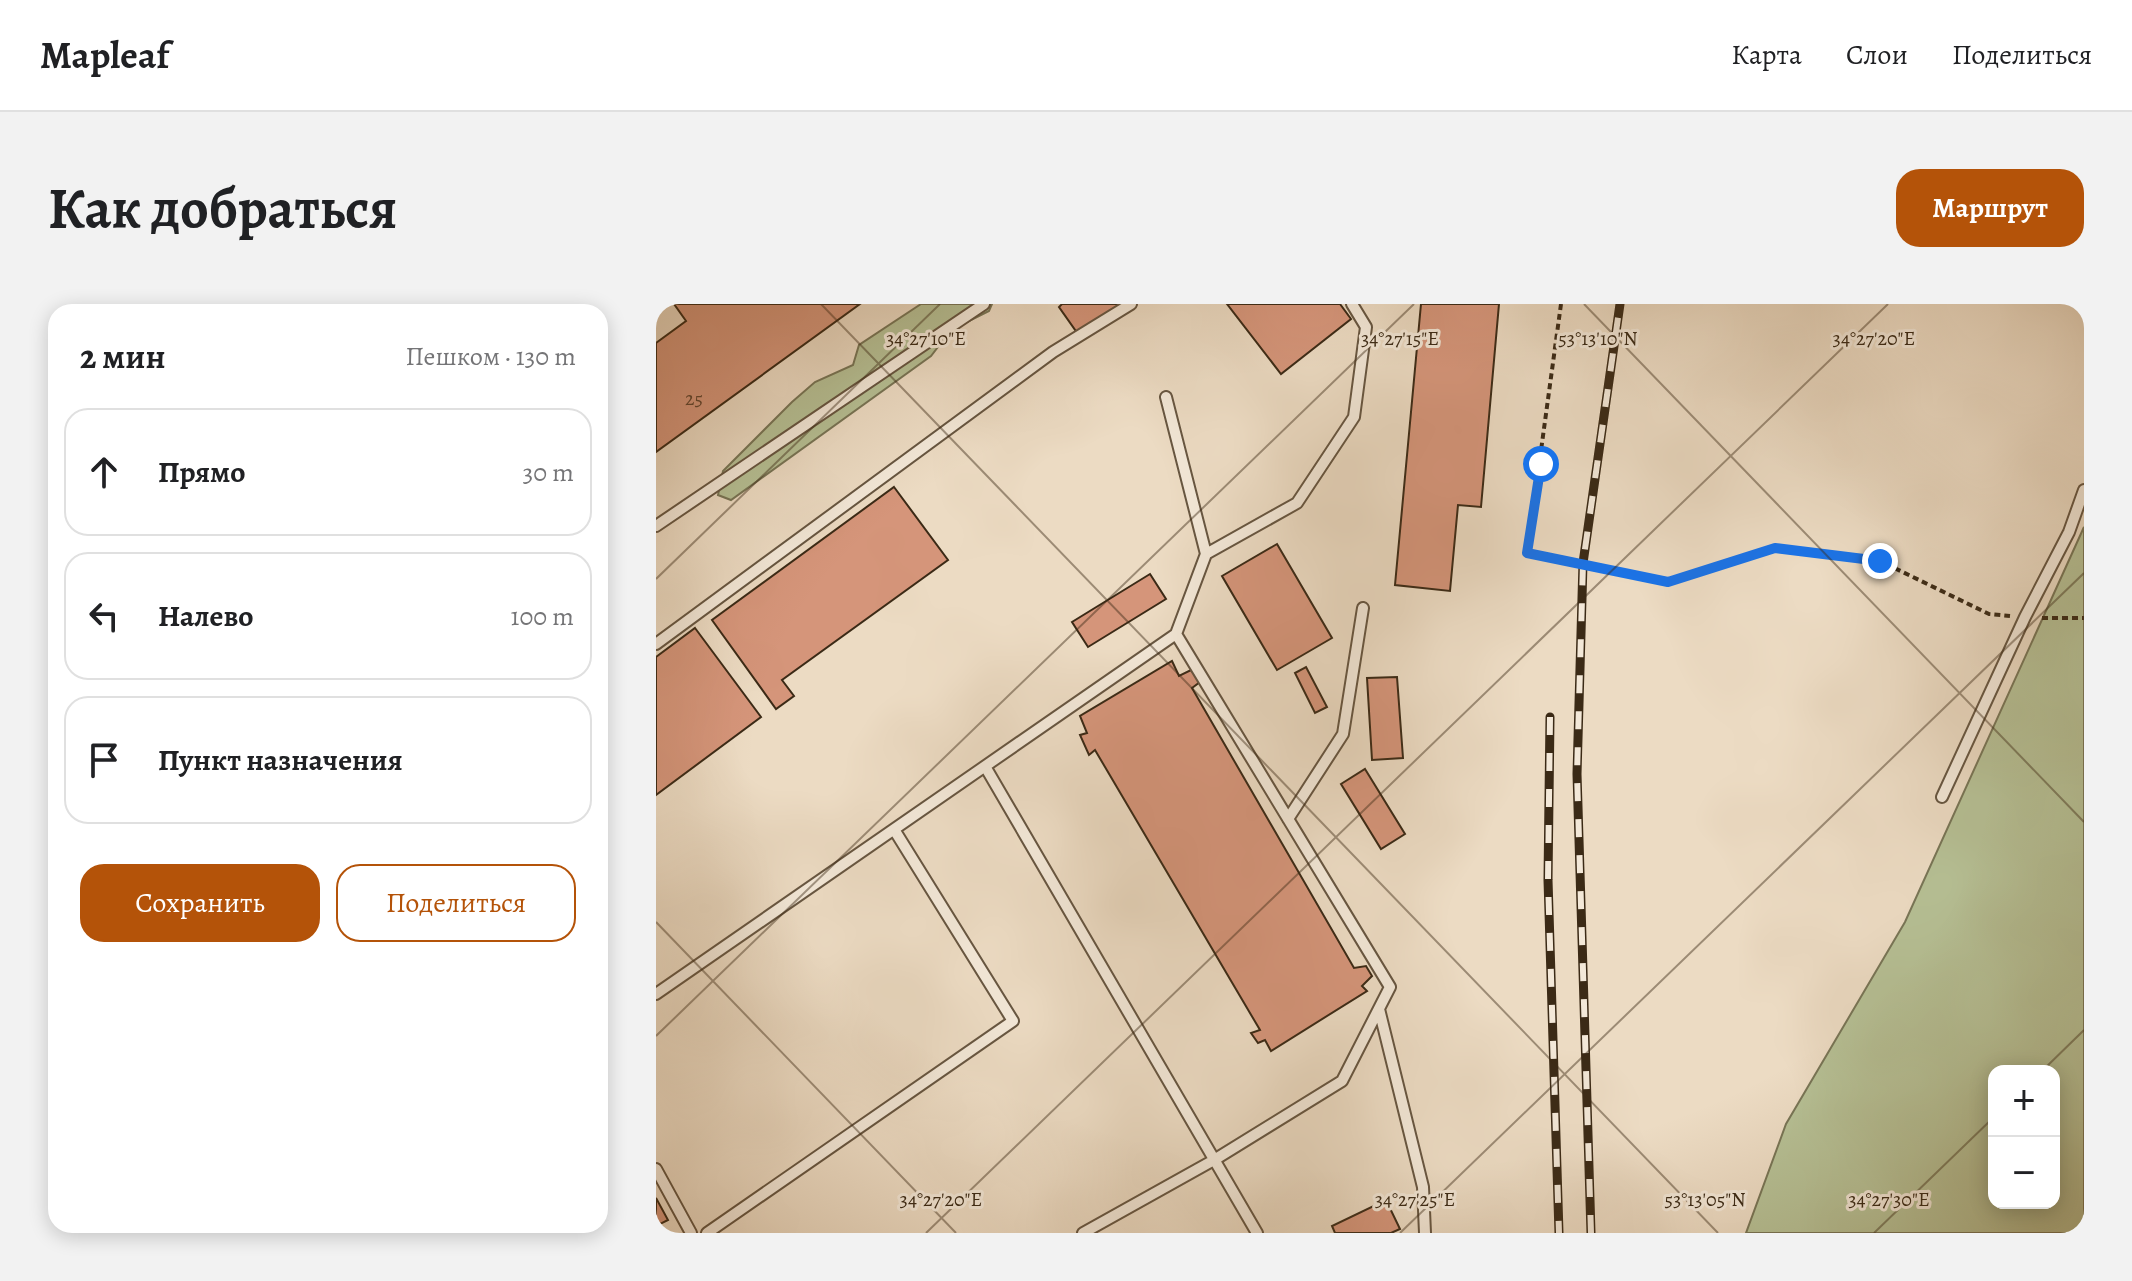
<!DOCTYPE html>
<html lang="ru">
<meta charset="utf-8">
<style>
body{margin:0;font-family:Alegreya,serif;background:#f2f2f2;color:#202124}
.controls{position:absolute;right:24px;bottom:24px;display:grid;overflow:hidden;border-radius:16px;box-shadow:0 4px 20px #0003}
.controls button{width:72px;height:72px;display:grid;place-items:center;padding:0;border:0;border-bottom:2px solid #e0e0e0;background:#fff;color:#202124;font:40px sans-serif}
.stop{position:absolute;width:24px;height:24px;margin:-18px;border:6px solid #1a73e8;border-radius:50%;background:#fff}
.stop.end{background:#1a73e8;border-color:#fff;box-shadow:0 2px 8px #0008}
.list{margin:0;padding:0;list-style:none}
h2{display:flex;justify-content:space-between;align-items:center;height:104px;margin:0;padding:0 32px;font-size:34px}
h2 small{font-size:26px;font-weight:400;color:#757577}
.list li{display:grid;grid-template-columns:52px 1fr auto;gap:24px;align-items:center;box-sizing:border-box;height:128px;margin:0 16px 16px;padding:0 16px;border:2px solid #e0e0e0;border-radius:24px}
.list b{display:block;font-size:30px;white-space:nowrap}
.list em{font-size:26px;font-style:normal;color:#757577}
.actions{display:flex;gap:16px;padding:24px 32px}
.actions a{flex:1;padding:18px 0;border:2px solid #b45309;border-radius:24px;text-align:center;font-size:28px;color:#b45309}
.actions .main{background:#b45309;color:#fff}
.icon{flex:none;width:44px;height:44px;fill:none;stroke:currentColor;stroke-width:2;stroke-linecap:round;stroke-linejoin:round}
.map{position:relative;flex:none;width:1428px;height:929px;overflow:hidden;border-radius:24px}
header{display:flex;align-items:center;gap:48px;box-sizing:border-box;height:112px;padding:0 40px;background:#fff;border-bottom:2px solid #e0e0e0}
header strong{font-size:38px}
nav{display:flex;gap:44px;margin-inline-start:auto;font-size:28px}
.intro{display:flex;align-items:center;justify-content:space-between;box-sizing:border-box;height:192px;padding:0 48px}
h1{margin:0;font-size:56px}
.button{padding:20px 36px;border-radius:24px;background:#b45309;color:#fff;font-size:28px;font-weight:700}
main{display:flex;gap:48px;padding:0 48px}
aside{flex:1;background:#fff;border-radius:24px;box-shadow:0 4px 20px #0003}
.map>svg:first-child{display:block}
</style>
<header>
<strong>Mapleaf</strong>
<nav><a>Карта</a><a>Слои</a><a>Поделиться</a></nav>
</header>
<div class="intro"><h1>Как добраться</h1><a class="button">Маршрут</a></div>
<main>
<aside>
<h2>2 мин<small>Пешком · 130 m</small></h2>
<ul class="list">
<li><svg class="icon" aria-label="ahead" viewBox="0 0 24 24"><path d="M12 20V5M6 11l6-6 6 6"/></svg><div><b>Прямо</b></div><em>30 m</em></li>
<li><svg class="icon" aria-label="left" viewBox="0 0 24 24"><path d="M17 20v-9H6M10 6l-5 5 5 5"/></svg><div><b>Налево</b></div><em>100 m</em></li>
<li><svg class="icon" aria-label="arrive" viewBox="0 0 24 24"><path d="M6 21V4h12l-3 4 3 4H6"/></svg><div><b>Пункт назначения</b></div></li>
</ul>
<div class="actions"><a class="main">Сохранить</a><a>Поделиться</a></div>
</aside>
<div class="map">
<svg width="1428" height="929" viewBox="0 0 1428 929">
<rect width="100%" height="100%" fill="#ecdbc3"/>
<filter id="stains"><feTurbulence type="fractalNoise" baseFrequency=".0025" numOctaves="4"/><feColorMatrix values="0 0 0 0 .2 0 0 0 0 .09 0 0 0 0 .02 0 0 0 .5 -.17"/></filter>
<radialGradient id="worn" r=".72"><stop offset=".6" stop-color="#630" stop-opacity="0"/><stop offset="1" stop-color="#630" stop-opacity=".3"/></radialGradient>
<path fill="#b6c095" stroke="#787556" stroke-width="2" fill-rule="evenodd" d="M265 0H336L333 7 295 26 275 52 75 196 62 191 67 167 136 98 159 78 197 61 203 41Z
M1428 223V929H1090L1130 820 1249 618ZM1398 767V899H1338V767Z"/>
<path fill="#d5957a" stroke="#3b2a16" stroke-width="2" d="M18 0H204L0 148V39L30 17Z
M406 0H464L422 30 403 3Z
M571 0H684L695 15 625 70Z
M765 0H843L825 203 802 201 794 287 739 281Z
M238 183 292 256 126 376 138 392 120 405 56 316Z
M621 240 676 334 621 366 566 272Z
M494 270 510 295 432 343 416 318Z
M39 324 105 413 0 491V353Z
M516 357 523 372 535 366 544 378 536 384 698 664 710 662 716 672 706 682 711 687 615 747 609 736 602 739 595 729 604 726 439 446 433 451 424 431 431 429 424 412Z
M650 363 671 403 659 409 639 369Z
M741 373 747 454 716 456 711 374Z
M709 465 749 530 725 545 685 480Z
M0 894 12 916 0 922Z
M730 896 744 925 735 929H679L676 922Z"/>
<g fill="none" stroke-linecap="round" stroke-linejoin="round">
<defs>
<path id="lane" d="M0 222 328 0
M550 250 641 199 698 113 710 23 696 0
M0 340 397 48 475 0
M330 464 601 929
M1286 493 1369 313 1413 228 1428 186
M632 515 687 430 707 304
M0 690 520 330 550 250 510 93
M723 705 767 883 769 929
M0 865 35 929
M51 929 357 717 239 527
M427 929 558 856 686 777 734 683 520 330"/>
</defs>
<use href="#lane" stroke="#675641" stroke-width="14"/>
<path stroke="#3b2a16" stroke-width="4" stroke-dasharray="6 4" stroke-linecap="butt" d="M905 0 871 249 1012 278 1119 244 1169 248 1224 257 1333 310 1354 312
M1386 314H1428"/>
<use href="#lane" stroke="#f3e8d8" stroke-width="10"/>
<defs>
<path id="rail" d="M894 413 892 576 903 929
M935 929 921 470 927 259 964 0"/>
</defs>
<use href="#rail" stroke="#3b2a16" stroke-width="9"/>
<use href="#rail" stroke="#f3e8d8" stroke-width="6" stroke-dasharray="18" stroke-linecap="butt"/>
</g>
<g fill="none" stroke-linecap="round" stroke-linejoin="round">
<path stroke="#1a73e8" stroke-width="10" d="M885 160 871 249 1012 278 1119 244 1224 257"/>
</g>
<path fill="none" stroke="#3b2a16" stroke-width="2" stroke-opacity="0.45" d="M165 0 1062 929M928 0 1428 518M0 275 284 0M0 618 300 929M0 732 758 0M1386 767 1428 726M270 929 1232 0M744 929 1428 269M1218 929 1338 813"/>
<g text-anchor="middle" stroke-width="6" stroke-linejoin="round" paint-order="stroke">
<g font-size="20" fill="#62452f">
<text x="38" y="101">25</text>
</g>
</g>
<g font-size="20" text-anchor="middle" fill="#3b2a16" stroke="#f3e8d8" stroke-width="6" stroke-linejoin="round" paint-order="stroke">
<text x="270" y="41">34°27'10"E</text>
<text x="744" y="41">34°27'15"E</text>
<text x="1218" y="41">34°27'20"E</text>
<text x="942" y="41">53°13'10"N</text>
<text x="1049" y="902">53°13'05"N</text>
<text x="285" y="902">34°27'20"E</text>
<text x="759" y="902">34°27'25"E</text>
<text x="1233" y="902">34°27'30"E</text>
</g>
<rect width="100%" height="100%" filter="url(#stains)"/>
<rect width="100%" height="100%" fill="url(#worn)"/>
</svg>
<div class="controls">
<button>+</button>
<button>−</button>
</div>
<div class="stop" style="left:885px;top:160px"></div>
<div class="stop end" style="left:1224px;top:257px"></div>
</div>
</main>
